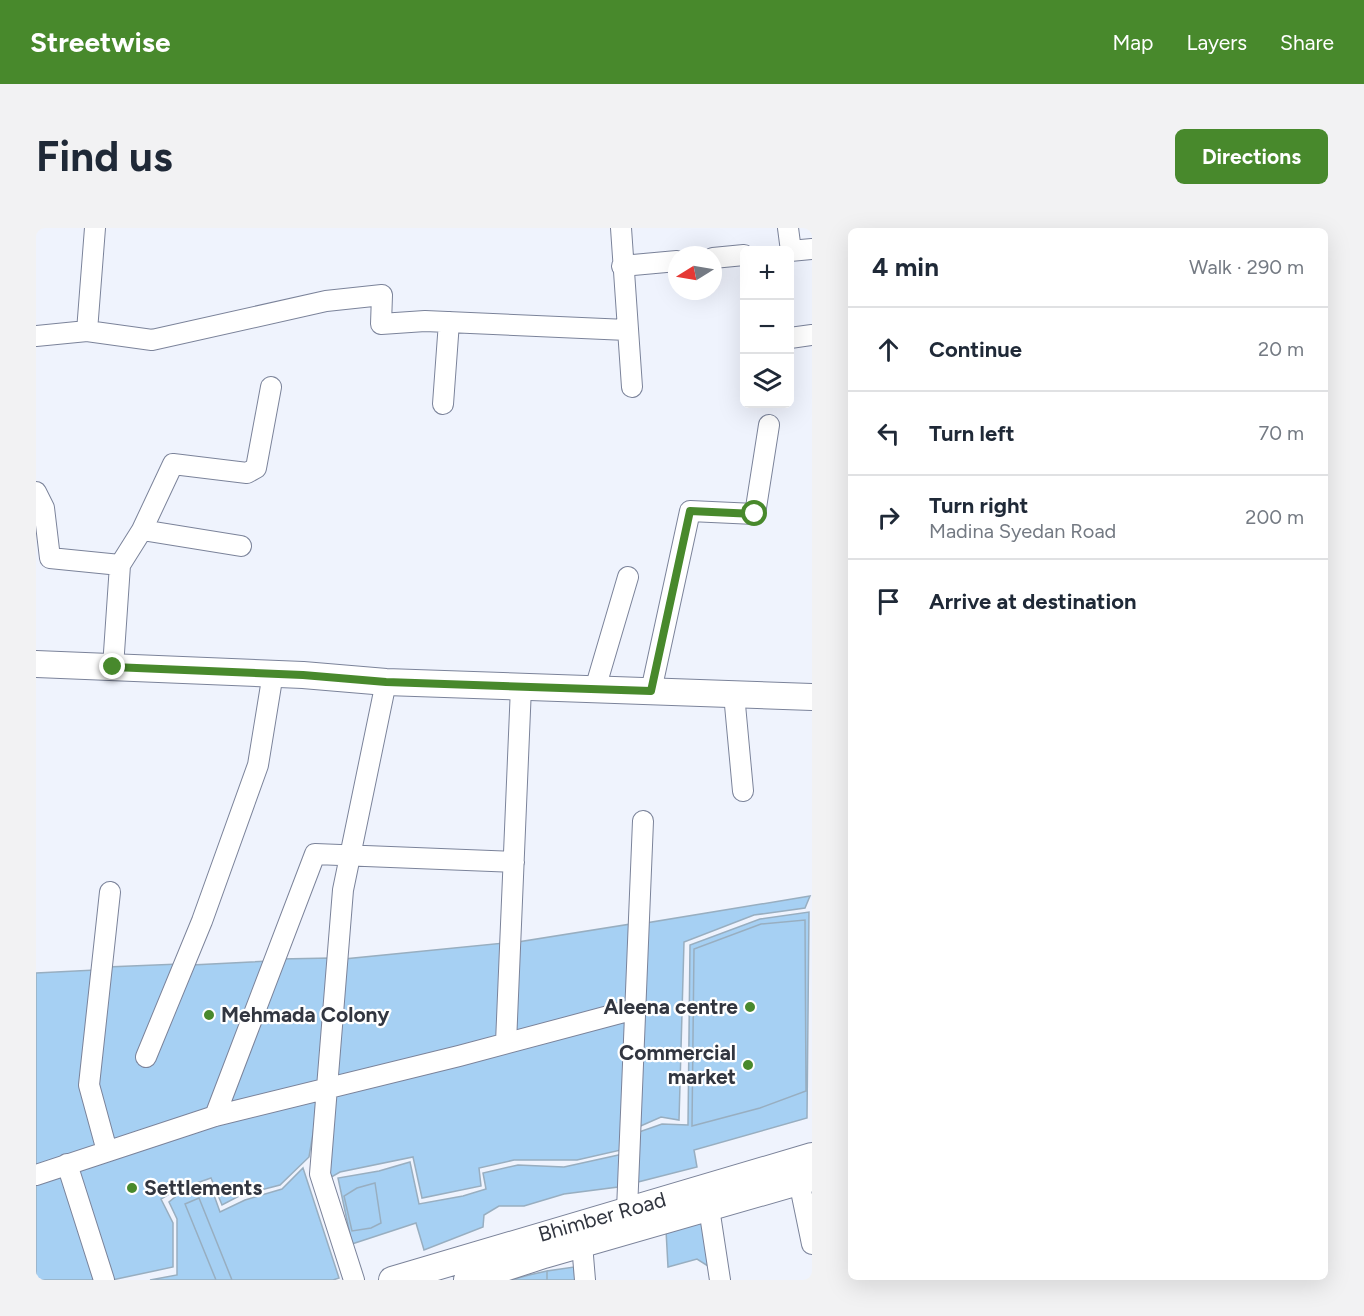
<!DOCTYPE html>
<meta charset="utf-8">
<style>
body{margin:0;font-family:Figtree,sans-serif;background:#f2f2f3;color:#1f2937}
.controls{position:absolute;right:18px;top:18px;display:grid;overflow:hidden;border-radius:9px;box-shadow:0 6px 24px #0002}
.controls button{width:54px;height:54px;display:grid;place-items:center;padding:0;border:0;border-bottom:2px solid #e0e1e3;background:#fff;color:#1f2937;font:30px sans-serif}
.compass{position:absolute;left:632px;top:18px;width:54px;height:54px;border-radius:50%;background:#fff;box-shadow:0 6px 24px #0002;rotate:259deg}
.stop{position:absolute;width:18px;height:18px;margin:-14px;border:4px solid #48892c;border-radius:50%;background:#fff}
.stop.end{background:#48892c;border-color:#fff;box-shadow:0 2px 6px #0008}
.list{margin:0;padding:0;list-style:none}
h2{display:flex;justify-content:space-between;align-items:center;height:78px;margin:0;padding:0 24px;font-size:26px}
h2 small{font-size:20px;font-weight:400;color:#747a83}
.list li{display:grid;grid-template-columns:39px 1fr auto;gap:18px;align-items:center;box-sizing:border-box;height:84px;padding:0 24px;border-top:2px solid #e0e1e3}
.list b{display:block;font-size:22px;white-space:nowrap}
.list p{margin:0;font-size:20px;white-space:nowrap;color:#747a83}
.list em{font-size:20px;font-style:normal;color:#747a83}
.icon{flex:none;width:33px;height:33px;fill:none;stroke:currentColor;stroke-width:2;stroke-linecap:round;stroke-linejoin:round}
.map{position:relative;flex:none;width:776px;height:1052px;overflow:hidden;border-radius:9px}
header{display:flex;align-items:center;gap:36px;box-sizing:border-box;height:84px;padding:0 30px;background:#48892c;color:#fff}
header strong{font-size:28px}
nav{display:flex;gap:33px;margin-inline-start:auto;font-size:21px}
.intro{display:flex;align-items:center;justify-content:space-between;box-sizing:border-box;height:144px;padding:0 36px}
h1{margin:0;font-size:42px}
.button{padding:15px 27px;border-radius:9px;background:#48892c;color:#fff;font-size:21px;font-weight:700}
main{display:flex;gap:36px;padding:0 36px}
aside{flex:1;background:#fff;border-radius:9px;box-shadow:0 6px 24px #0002}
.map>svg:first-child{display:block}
</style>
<header>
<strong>Streetwise</strong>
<nav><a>Map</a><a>Layers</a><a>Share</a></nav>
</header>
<div class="intro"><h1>Find us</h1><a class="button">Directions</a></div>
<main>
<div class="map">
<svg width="776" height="1052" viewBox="0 0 776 1052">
<rect width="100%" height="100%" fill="#eff3fd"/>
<path fill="#a6d0f3" stroke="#98aec0" stroke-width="1.5" d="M774 668 769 680 718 687 648 714 643 892 625 889 600 900 610 695Z
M773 684 771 890 658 922 661 939 602 954 600 905 626 896 652 897 654 717 724 691Z
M769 692 770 863 724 880 656 898 658 721 725 696Z
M595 696 591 778 476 808 482 714Z
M468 715 464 812 296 854 308 731Z
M295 730 284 857 189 881 244 731Z
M233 733 174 884 76 915 60 856 71 739 143 736 101 834 111 837 156 737Z
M59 742 62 920 0 939V745Z
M592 789 585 922 541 932H478L443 940 445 958 386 970 377 929 304 944 292 951 295 866Z
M283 870 273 929 244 957 205 967 186 977 175 950 138 963 125 971 137 995V1039L76 1052 39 940 181 894Z
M587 926 582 959 528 966 488 978H463L448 987 447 999 388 1022 380 995 316 1016 302 950 343 943 374 934 383 976 427 968 450 961 447 945 482 937 528 939Z
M267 940 303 1050 297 1052H114L141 1047V991L133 974 144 965 174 956 184 984 209 972 246 961Z
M27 946 59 1052H0V955Z
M339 955 345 995 335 1000 316 1003 308 968 321 960Z
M163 970 196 1052H180L149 976Z
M668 993 672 1038 661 1031 632 1039 630 1002Z
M538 1039 539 1052H511V1043Z
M511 1043V1052H475L493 1047Z"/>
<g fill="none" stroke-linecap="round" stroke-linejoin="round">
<defs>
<path id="minor" d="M585 0 596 159
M752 0 755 23
M754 23 776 21
M677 30 708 27
M586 38 641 33
M51 103 59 0
M0 108 51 103 116 112 290 73 346 67 345 96 389 93 591 102
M754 110 776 107
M407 176 413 94
M0 264 8 280 14 330 84 337
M106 302 137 236 211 245 220 240 235 159
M77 439 84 337 106 302 205 318
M559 461 592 349
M615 463 654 283 719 286 733 197
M698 466 707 563
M470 815 485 459
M110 829 166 693 222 537 237 445
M179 888 279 626 478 634
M71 923 53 857 74 664
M31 936 68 1052
M0 947 179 888 423 828 599 781
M763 953 776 1016
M673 980 684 1052
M591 982 607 593
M546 1016 549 1052
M318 1052 284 946 307 662 350 454"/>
<path id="major" d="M0 436 267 447 350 454 776 469
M356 1052 776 928
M431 1052 508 1027 776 950"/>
</defs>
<use href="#minor" stroke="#7b839a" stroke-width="22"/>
<use href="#major" stroke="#7b839a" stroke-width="28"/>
<use href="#minor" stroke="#fff" stroke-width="20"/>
<use href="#major" stroke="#fff" stroke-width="26"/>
</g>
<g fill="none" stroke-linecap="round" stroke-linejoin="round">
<path stroke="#48892c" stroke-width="8" d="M77 439 267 447 350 454 615 463 654 283 719 286"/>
</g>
<g fill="#48892c" stroke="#fff" stroke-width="2">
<circle cx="714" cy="779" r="6"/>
<circle cx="173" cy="787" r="6"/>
<circle cx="712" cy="837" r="6"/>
<circle cx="96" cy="960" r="6"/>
</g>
<g text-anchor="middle" stroke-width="4.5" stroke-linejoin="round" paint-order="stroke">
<g font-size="21" font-weight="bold" fill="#323640" stroke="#fff" text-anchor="end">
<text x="702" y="786">Aleena centre</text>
<text x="185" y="794" text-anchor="start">Mehmada Colony</text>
<text x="700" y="832">Commercial<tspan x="700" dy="24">market</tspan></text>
<text x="108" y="967" text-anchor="start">Settlements</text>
</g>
<g font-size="21" fill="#323640" stroke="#fff">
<text transform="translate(566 989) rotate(-16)" y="7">Bhimber Road</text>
</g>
</g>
</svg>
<div class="controls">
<button>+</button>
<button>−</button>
<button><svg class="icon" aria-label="layers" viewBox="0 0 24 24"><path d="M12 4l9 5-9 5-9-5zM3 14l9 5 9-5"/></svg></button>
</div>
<svg class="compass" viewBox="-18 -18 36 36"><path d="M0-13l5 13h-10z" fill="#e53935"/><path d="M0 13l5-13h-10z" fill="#747a83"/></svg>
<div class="stop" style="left:719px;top:286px"></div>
<div class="stop end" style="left:77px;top:439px"></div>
</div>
<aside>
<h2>4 min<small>Walk · 290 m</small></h2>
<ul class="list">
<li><svg class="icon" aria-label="ahead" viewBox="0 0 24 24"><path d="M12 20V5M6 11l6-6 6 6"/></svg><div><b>Continue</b></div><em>20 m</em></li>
<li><svg class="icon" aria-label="left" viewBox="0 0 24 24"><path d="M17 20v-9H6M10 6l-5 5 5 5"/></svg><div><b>Turn left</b></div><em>70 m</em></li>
<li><svg class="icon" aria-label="right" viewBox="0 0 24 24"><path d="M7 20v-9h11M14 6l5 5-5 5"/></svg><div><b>Turn right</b><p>Madina Syedan Road</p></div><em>200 m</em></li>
<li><svg class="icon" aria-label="arrive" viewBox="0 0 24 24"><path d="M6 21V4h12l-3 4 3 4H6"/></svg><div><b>Arrive at destination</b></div></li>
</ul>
</aside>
</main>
